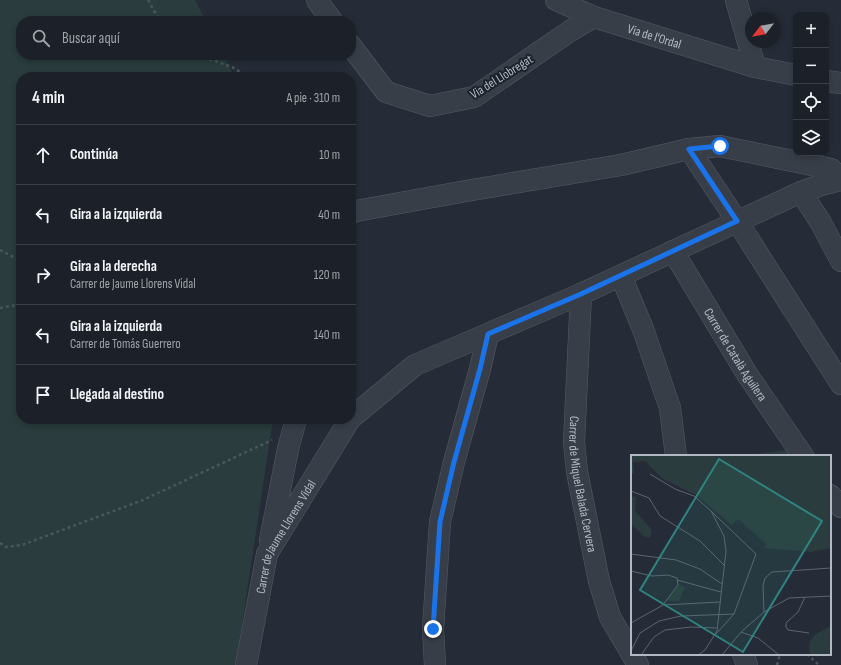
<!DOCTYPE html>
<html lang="es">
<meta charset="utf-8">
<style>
body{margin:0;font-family:"Sofia Sans Condensed",sans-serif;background:#292e35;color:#f1f3f6}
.controls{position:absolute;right:12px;top:12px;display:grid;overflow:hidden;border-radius:8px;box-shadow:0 2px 6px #0003}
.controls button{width:36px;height:36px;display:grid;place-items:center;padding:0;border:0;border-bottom:1px solid #3a3e46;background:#1c2129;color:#f1f3f6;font:20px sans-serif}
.compass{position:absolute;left:745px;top:12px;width:36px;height:36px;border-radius:50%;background:#1c2129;box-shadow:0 2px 6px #0003;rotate:239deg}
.stop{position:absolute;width:12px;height:12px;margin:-9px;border:3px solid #1a73e8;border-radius:50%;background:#fff}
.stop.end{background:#1a73e8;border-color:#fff;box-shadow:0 1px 4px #0008}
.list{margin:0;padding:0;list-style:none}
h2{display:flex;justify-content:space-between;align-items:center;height:52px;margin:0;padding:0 16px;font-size:17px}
h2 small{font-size:13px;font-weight:400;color:#a0a3a8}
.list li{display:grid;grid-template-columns:26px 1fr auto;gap:12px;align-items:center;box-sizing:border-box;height:60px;padding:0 16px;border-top:1px solid #3a3e46}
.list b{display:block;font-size:15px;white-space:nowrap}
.list p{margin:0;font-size:13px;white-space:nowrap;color:#a0a3a8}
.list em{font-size:13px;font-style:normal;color:#a0a3a8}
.icon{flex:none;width:22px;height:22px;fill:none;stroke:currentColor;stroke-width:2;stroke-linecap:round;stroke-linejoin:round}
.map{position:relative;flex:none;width:841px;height:665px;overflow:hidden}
.search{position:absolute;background:#1c2129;box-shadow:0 2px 6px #0003;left:16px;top:16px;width:340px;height:44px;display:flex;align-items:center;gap:10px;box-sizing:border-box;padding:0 14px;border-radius:16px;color:#a0a3a8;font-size:15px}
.panel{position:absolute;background:#1c2129;box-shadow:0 2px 6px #0003;left:16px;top:72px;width:340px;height:352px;border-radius:16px}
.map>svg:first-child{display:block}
</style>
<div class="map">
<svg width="841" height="665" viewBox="0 0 841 665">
<rect width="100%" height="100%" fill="#252c37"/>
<path fill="#2a3c3d" d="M0 0H195L206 21H21V55H224L234 77H21V419H273L236 665H0Z
M787 450 791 456H742Z"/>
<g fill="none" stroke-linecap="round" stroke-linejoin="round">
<defs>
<g id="minor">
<path d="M317 0 332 21"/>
<path id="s1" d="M556 0 594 17 755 67"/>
<path d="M736 0 755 67 796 75"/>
<path d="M351 46 386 92 430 106 474 97 570 31 594 17"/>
<path d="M826 81 841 83"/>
<path d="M689 149 720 146 831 169 841 179"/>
<path d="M801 192 821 223 841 261"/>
<path d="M351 213 356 211 466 191 621 165 689 149 737 221 841 384"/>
<path id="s2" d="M673 251 747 374 803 456"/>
<path d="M621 276 643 329 670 408 676 456"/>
<path id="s3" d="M581 294 574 442 577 472 599 581 610 617 638 665"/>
<path d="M351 418 415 365 581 294 801 192 821 185 841 180"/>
<path d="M830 495 841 507"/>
<path d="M270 540 288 449 296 419"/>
<path d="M743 654 747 665"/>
<path id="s4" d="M246 665 267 554 350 419"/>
<path d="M435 665 433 629 440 522 454 462 480 369 488 334"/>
</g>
</defs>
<use href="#minor" stroke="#565c66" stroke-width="22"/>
<path stroke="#48575a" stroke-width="2.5" stroke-dasharray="3 3" stroke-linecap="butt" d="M148 0 160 21
M198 55 232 67 248 77
M0 250 21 261
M0 308 21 304
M0 543 6 547 22 545 143 500 272 440
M807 654 819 665
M777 665 780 654"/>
<use href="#minor" stroke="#383e48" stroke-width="21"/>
</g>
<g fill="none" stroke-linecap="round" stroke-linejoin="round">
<path stroke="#1a73e8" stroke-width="5" d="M433 629 440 522 454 462 480 369 488 334 581 294 737 221 689 149 720 146"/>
</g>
<g text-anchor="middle" stroke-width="4" stroke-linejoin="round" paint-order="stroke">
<g font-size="13" fill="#b3b9c4" stroke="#1d232d">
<text dy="5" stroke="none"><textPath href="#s1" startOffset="105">Via de l'Ordal</textPath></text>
<text transform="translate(501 76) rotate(-32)" y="5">Via del Llobregat</text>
<text dy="5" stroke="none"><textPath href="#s2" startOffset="121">Carrer de Català Aguilera</textPath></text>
<text dy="5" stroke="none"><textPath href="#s3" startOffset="191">Carrer de Miquel Balada Cervera</textPath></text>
<text dy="5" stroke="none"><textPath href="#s4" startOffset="136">Carrer de Jaume Llorens Vidal</textPath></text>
</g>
</g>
<g transform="translate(631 455)">
<rect width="200" height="200" fill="#252c37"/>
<path d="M0 0H200V93L180 97 133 93 135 89 107 64 101 70 65 40 32 24 14 6 2 7 3 18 0 19ZM0 41 5 43 4 56 21 75 19 83 14 82 0 69ZM48 130 54 132 48 146H39L37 144ZM200 171V200H180L178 195 179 186 185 179Z" fill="#2a3c3d"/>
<path fill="none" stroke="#5e646f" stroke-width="1" d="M19 19 44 34 63 41 80 56 93 81 95 96 86 176 74 195 67 200M0 36 18 43 29 61 69 86 94 111M0 99 45 105 69 114 91 129M0 116 21 121 37 120 46 123 47 130 32 150 0 168M46 125 90 137M174 142 167 157 155 168V172L157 175 178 178M32 150 89 147M133 157 132 131 134 123 141 117 200 113M110 177 133 157 158 143 200 141M84 180 103 159M0 196 9 178 28 166 50 161 103 159 125 99 80 56M10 200 23 182 34 175 60 172 86 173M91 200 110 177 127 183 148 200"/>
<path fill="#30837f" fill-opacity="0.15" stroke="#30837f" stroke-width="2" d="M88 4 191 66 112 197 9 135Z"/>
<rect width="200" height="200" fill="none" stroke="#b3b9c4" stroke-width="2"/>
</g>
</svg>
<div class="controls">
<button>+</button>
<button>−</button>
<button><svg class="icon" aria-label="locate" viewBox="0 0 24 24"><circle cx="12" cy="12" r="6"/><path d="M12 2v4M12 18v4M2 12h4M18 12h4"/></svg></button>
<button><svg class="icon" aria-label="layers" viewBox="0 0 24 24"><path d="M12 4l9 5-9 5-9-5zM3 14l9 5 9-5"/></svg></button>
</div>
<svg class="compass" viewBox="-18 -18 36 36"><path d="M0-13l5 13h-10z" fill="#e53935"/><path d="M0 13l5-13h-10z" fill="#a0a3a8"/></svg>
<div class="stop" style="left:720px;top:146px"></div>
<div class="stop end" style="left:433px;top:629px"></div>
<div class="search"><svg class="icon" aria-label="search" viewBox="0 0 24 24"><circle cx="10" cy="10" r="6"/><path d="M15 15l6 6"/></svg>Buscar aquí</div>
<section class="panel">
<h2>4 min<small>A pie · 310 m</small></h2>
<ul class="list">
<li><svg class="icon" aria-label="ahead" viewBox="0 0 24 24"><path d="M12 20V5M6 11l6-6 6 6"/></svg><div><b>Continúa</b></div><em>10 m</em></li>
<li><svg class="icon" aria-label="left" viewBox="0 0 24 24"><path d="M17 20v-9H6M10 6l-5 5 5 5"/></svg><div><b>Gira a la izquierda</b></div><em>40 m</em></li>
<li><svg class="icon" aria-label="right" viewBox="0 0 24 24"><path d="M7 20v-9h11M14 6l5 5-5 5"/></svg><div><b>Gira a la derecha</b><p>Carrer de Jaume Llorens Vidal</p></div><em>120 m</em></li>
<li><svg class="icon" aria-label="left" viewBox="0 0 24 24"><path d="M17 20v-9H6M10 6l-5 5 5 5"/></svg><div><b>Gira a la izquierda</b><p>Carrer de Tomás Guerrero</p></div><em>140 m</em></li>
<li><svg class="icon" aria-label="arrive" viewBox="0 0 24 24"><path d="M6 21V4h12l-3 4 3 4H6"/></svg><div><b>Llegada al destino</b></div></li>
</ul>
</section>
</div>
